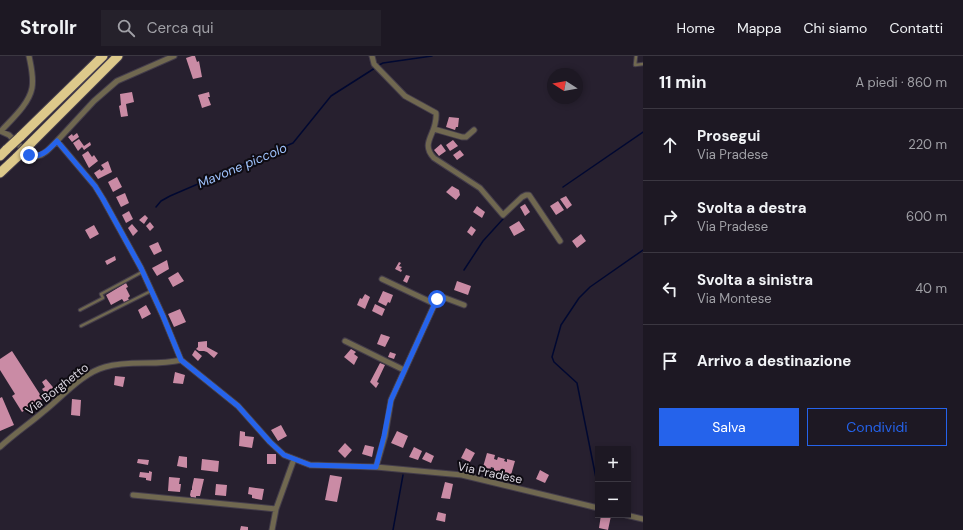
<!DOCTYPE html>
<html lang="it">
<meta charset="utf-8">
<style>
body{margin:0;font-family:"DM Sans",sans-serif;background:#25212b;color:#f1f3f6}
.controls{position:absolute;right:12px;bottom:12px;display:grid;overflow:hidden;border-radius:0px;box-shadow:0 2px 6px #0003}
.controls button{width:36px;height:36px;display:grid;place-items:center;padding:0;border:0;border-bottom:1px solid #3b3741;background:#1d1823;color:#f1f3f6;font:20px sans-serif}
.compass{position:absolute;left:547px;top:12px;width:36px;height:36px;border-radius:50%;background:#1d1823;box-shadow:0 2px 6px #0003;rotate:281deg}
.stop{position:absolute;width:12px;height:12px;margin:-9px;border:3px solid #2563eb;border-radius:50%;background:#fff}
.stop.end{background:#2563eb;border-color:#fff;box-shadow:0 1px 4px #0008}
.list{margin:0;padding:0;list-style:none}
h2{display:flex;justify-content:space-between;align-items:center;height:52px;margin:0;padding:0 16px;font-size:17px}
h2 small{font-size:13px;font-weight:400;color:#a0a0a6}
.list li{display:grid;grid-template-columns:26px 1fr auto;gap:12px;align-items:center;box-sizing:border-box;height:72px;padding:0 16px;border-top:1px solid #3b3741}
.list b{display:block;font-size:15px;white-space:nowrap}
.list p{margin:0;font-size:13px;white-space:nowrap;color:#a0a0a6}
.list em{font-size:13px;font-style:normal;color:#a0a0a6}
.actions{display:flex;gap:8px;padding:12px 16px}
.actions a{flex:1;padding:9px 0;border:1px solid #2563eb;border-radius:0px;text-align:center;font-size:14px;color:#2563eb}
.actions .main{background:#2563eb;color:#fff}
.icon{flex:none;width:22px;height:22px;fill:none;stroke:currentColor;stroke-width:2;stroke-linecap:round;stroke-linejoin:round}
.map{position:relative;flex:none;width:643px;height:474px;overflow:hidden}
header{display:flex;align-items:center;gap:24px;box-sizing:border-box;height:56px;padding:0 20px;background:#1d1823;border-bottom:1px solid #3b3741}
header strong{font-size:19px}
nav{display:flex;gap:22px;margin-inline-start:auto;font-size:14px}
.search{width:280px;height:36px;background:#25212b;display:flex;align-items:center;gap:10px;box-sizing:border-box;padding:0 14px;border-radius:0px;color:#a0a0a6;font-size:15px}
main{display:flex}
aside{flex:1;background:#1d1823}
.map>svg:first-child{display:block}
</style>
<header>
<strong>Strollr</strong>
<div class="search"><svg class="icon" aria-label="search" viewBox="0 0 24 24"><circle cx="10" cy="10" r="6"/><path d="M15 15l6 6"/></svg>Cerca qui</div>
<nav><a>Home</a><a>Mappa</a><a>Chi siamo</a><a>Contatti</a></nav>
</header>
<main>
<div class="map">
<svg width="643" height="474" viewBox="0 0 643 474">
<rect width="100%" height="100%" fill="#27202f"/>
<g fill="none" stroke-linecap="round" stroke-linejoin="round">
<path stroke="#000831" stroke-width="1.5" d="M379 9 383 7 432 0
M563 131 643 76
M156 151 161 145 170 140 293 87 331 40 375 12
M464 214 483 185 503 163
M598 432 577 327 554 306 552 301 561 269 579 242 590 231 643 194
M393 474 403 419"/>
</g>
<path fill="#ca8ba5" d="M192 0H195L197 6 199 5 202 21 193 23 186 2Z
M132 36 134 46 126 48 128 60 121 61 119 50 121 49 120 38Z
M209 36 210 41H208L211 49 202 52 198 39Z
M449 61 459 62 458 71H456L455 74 446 71Z
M77 77 79 81 72 86 68 81 72 78 73 80Z
M79 83 84 90 90 86 91 89 84 94 82 91 78 95 73 87Z
M453 84 458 90 450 95 446 89Z
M441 88 446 95 439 100 434 94Z
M460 94 464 99 457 104 453 99Z
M88 95 92 101 94 99 98 105 89 112 82 99Z
M108 105 112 116 98 123 94 117 100 113 101 115 104 113 101 109Z
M117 121 122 131 113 136 108 126Z
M452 130 459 134 460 139 456 144 446 136Z
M125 137 129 147 121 151 116 141Z
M566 140 572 149 567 153 560 143Z
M558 145 564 154 556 159 550 150Z
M525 148 530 156 525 160 520 151Z
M477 150 485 156 482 162 473 156Z
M129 155 133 163 126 167 122 159Z
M145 159 148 162 144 168 139 164Z
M519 165 525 174 514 180 509 171Z
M150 166 154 171 150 175 146 170Z
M132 168 138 175 133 180 128 172Z
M94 169 99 178 90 183 85 174Z
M471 170 476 174 472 180 467 176Z
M581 178 586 185 577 192 572 185Z
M158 186 162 195 154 199 149 190Z
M115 200 116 204 107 209 105 205Z
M167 204 169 213 157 220 152 212Z
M399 206 401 207 399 210 402 211 400 213 402 214 401 216 395 213Z
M178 216 184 225 173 231 168 222Z
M406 219 410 220 407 227 403 225Z
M457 225 471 230 468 239 454 234Z
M126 227 128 231 126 232 130 240 128 242 129 244 124 246 122 243 111 249 106 239Z
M383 235 393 239 390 247 388 246 386 250 378 246Z
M365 238 370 241 365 253 357 249 360 242 362 243Z
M375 248 385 253 382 260 372 255Z
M146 249 151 258 142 263 138 254Z
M180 253 186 266 174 271 168 258Z
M381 278 390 281 385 291 377 288Z
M207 285V291L218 297 214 302 207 296 204 295H199L196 293 198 291V286Z
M351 293 356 296 354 298 358 301 354 309 344 301Z
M195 294 202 300 198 305 192 299Z
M12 295 43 343 22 356 12 340 15 338 0 314V303Z
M390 296 396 298 394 303 388 301Z
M380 307 385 309 377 326 379 327 376 332 370 326Z
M175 316 185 319 183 328 173 327Z
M115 320 125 321 123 331 114 329Z
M46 323 58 337 50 343 42 333 45 331 42 326Z
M2 341 14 369 0 375V342Z
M72 343 81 344 80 360 71 359Z
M281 369 287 380 278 385 271 374Z
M240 375 245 376V380L254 381 252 392 239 390Z
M397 375 408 380 403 392 391 387Z
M345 387 352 394 345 402 338 395Z
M365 389 374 391 372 401 362 398Z
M414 391 422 395 418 404 409 401Z
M466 392 475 397 470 406 461 402Z
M426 396 434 400 431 407 422 403Z
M487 397 495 399 494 403 497 404 498 401 505 403 504 405 507 406V403L515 405 511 419 504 417 505 414 502 413 501 417 494 414V412L491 411 490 414 483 411Z
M267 398H276V408H267Z
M179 400 187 401V412L177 410Z
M138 403 149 404 148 409 137 407Z
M202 403 219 405 218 416 201 414Z
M540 414 549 419 545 427 536 423Z
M149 415 152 416 151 425 146 424V422L139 421 140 416 149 417Z
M330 419 342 421 337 446 325 444Z
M169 421 180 422 179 428H181L180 436 168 435Z
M194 422 204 423 200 440H196V442L191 441 190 439 191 434H192V431Z
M445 426 453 428 450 443 441 442Z
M216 428 227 429 226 440 215 439Z
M249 431 264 433 262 444 252 442V439L248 438Z
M438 456 446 458 445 466 436 464Z
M601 459 611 460 608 474 599 472Z
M241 470 248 471V474H240Z"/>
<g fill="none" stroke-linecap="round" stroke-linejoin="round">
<defs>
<path id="lane" d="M636 0 635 9 643 8
M80 254 103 242 101 238 142 216
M81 270 151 235"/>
<path id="street" d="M372 0 374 8 405 40 436 57C438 78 419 86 434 102L480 132 503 159 522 141 526 139H529L560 185
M434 73 462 81H466L474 74
M0 75 9 79 29 99 34 101 41 99 47 95 57 85 94 45 117 25 174 0
M1 75C12 63 29 48 32 32 34 21 31 10 29 0
M57 85 95 130 103 143 141 212 163 260 181 304 238 350 270 386 284 399 310 409 376 411 462 419 598 452
M382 223 435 248
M345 285 404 314
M0 391C14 378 29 368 43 356 61 342 82 317 105 311 130 304 156 310 181 304
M376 411 385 380 391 344 437 243 440 240 464 249
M133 439 276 453
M626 459 643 463
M272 474 276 453 294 403"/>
<path id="highway" d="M20 81 103 0
M31 87 118 0
M0 100 7 93
M0 117 17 101"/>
</defs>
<use href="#lane" stroke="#443d4b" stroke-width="4.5"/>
<use href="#street" stroke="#443d4b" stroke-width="7"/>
<use href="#highway" stroke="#443d4b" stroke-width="11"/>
<use href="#lane" stroke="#706850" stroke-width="2.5"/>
<use href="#street" stroke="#706850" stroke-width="5"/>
<use href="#highway" stroke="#ddc98b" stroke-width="9"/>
<defs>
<path id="highway-bridge" d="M7 93 20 81
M17 101 31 87"/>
</defs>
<use href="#highway-bridge" stroke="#443d4b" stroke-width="11" stroke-linecap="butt"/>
<use href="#highway-bridge" stroke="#ddc98b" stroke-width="9"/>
</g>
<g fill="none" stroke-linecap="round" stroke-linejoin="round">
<path stroke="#2563eb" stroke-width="5" d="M29 99C41 103 50 92 57 85L95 130 103 143 141 212 163 260 181 304 238 350 270 386 284 399 310 409 376 411 384 380 391 344 437 243"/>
</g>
<g text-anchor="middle" stroke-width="4" stroke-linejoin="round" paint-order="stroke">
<g font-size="12" fill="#dcd7e1" stroke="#0e0b12">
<text transform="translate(57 333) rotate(-38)" y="4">Via Borghetto</text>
<text transform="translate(490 417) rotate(12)" y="4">Via Pradese</text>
</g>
<g font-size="13" font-style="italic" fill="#9fc2fc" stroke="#0e0b12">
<text transform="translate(242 109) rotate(-23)" y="5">Mavone piccolo</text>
</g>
</g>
</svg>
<div class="controls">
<button>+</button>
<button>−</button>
</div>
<svg class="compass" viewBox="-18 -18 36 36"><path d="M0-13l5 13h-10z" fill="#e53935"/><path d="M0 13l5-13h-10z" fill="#a0a0a6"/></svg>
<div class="stop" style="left:437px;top:243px"></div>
<div class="stop end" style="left:29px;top:99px"></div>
</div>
<aside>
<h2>11 min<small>A piedi · 860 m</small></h2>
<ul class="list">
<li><svg class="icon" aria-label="ahead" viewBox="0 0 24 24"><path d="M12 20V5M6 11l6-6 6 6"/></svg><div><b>Prosegui</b><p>Via Pradese</p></div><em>220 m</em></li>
<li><svg class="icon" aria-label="right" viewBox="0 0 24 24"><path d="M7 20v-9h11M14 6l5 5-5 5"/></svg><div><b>Svolta a destra</b><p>Via Pradese</p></div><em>600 m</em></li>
<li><svg class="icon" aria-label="left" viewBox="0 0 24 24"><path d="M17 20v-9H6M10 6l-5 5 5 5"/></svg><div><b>Svolta a sinistra</b><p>Via Montese</p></div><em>40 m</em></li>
<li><svg class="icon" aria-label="arrive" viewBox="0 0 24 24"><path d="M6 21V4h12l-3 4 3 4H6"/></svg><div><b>Arrivo a destinazione</b></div></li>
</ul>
<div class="actions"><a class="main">Salva</a><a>Condividi</a></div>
</aside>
</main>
